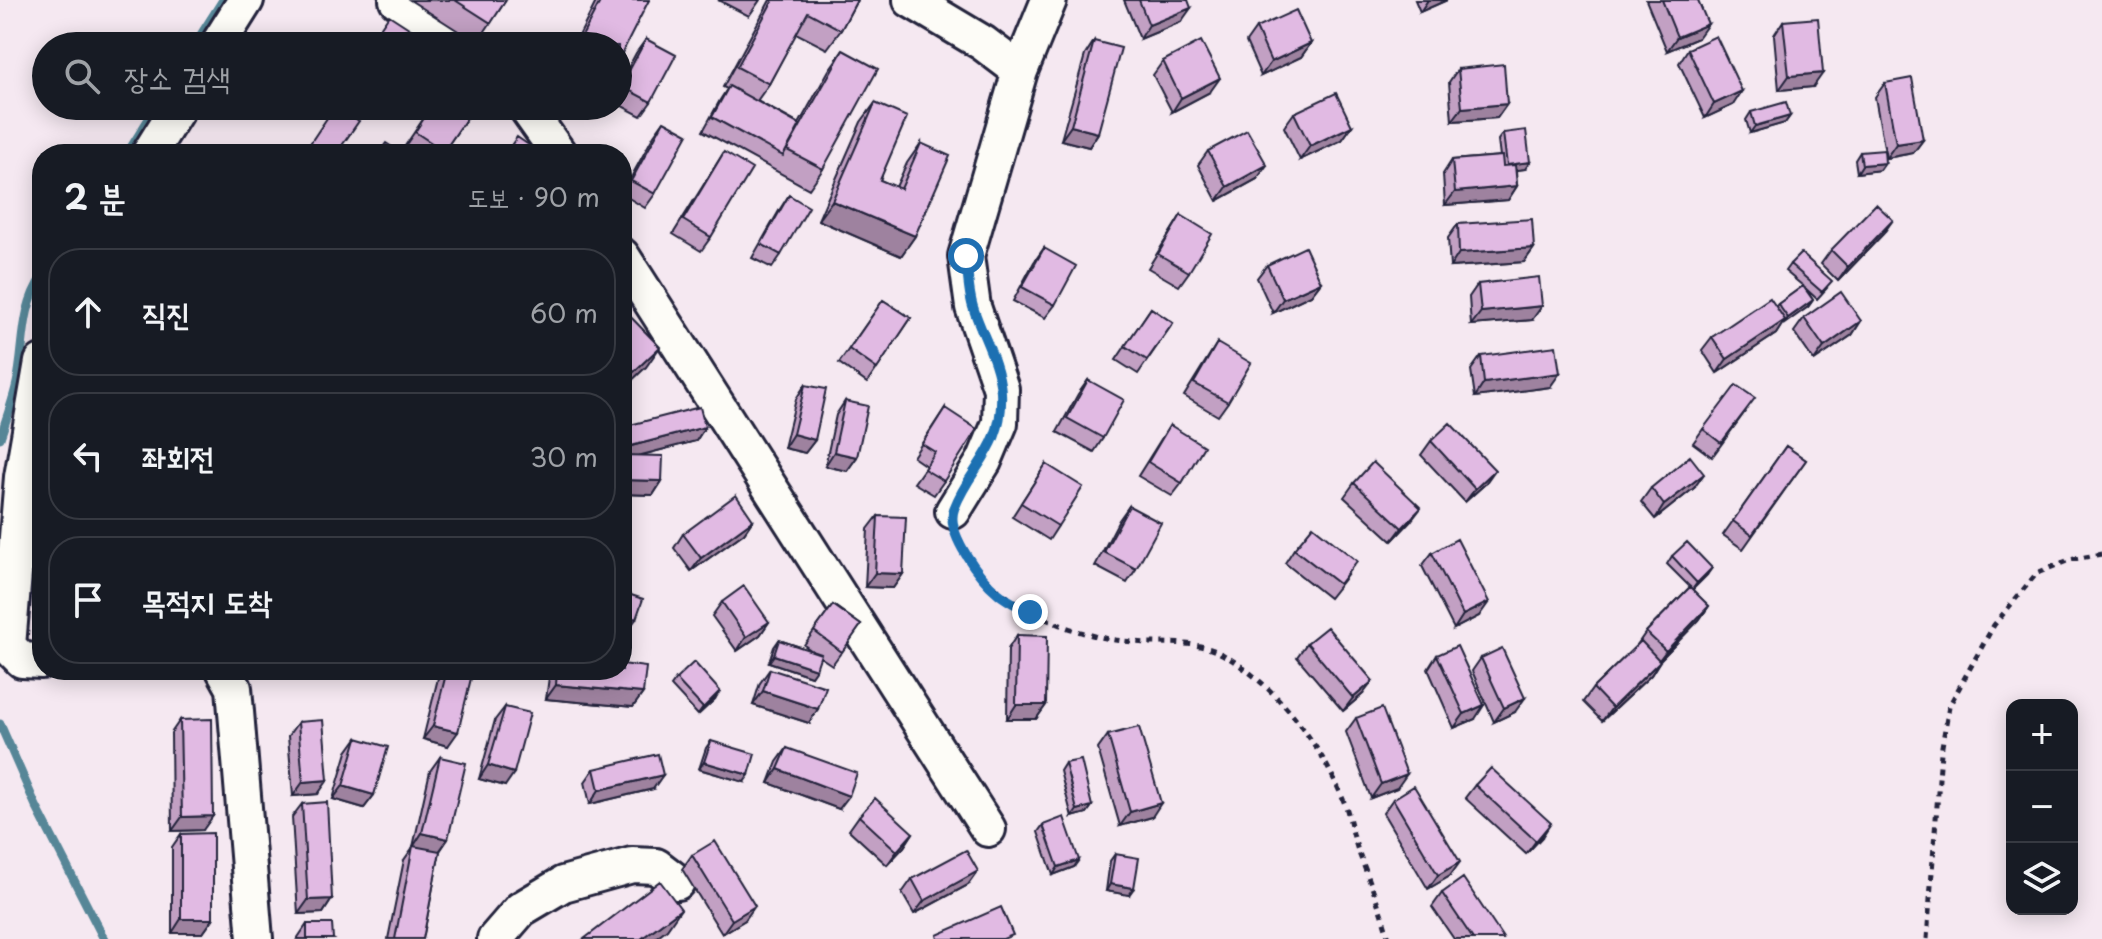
<!DOCTYPE html>
<html lang="ko">
<meta charset="utf-8">
<style>
body{margin:0;font-family:"Playpen Sans","Poor Story",sans-serif;background:#242831;color:#f1f3f6}
.controls{position:absolute;right:24px;bottom:24px;display:grid;overflow:hidden;border-radius:16px;box-shadow:0 4px 20px #0003}
.controls button{width:72px;height:72px;display:grid;place-items:center;padding:0;border:0;border-bottom:2px solid #363941;background:#171b24;color:#f1f3f6;font:40px sans-serif}
.stop{position:absolute;width:24px;height:24px;margin:-18px;border:6px solid #1f6fb2;border-radius:50%;background:#fff}
.stop.end{background:#1f6fb2;border-color:#fff;box-shadow:0 2px 8px #0008}
.list{margin:0;padding:0;list-style:none}
h2{display:flex;justify-content:space-between;align-items:center;height:104px;margin:0;padding:0 32px;font-size:34px}
h2 small{font-size:26px;font-weight:400;color:#9ea1a6}
.list li{display:grid;grid-template-columns:52px 1fr auto;gap:24px;align-items:center;box-sizing:border-box;height:128px;margin:0 16px 16px;padding:0 16px;border:2px solid #363941;border-radius:32px}
.list b{display:block;font-size:30px;white-space:nowrap}
.list em{font-size:26px;font-style:normal;color:#9ea1a6}
.icon{flex:none;width:44px;height:44px;fill:none;stroke:currentColor;stroke-width:2;stroke-linecap:round;stroke-linejoin:round}
.map{position:relative;flex:none;width:2102px;height:939px;overflow:hidden}
.search{position:absolute;background:#171b24;box-shadow:0 4px 20px #0003;left:32px;top:32px;width:600px;height:88px;display:flex;align-items:center;gap:20px;box-sizing:border-box;padding:0 28px;border-radius:44px;color:#9ea1a6;font-size:30px}
.panel{position:absolute;background:#171b24;box-shadow:0 4px 20px #0003;left:32px;top:144px;width:600px;height:536px;border-radius:32px}
.map>svg:first-child{display:block}
</style>
<div class="map">
<svg width="2102" height="939" viewBox="0 0 2102 939">
<rect width="100%" height="100%" fill="#f5e8f1"/>
<filter id="ink" filterUnits="userSpaceOnUse"><feTurbulence type="fractalNoise" baseFrequency=".0125" numOctaves="2"/><feDisplacementMap in="SourceGraphic" scale="16" xChannelSelector="R" yChannelSelector="G"/><feConvolveMatrix kernelMatrix="1 2 1 2 8 2 1 2 1" color-interpolation-filters="sRGB"/></filter>
<g filter="url(#ink)">
<g fill="none" stroke-linecap="round" stroke-linejoin="round">
<path stroke="#568697" stroke-width="9" d="M194 46 223 0
M127 154 157 106
M0 438C6 420 13 401 17 383 25 347 20 309 42 277
M0 724 36 806 104 939"/>
<defs>
<path id="street" d="M397 0 463 46
M911 0 983 43 1020 71
M217 46 246 0
M525 106 559 154
M149 154 179 106
M622 256 988 829
M42 362 22 477 8 646 22 660 42 661
M953 511 984 461 1000 423 1001 389 973 307 966 256 1020 71 1049 0
M224 670 234 688 255 939
M495 939 521 909 563 884 632 865 656 866 677 882"/>
</defs>
<use href="#street" stroke="#22223b" stroke-width="40"/>
<path stroke="#22223b" stroke-width="5" stroke-dasharray="6 6" stroke-linecap="butt" d="M959 539C980 600 1073 638 1133 642 1164 645 1194 639 1222 654 1277 685 1324 748 1346 807 1351 822 1353 838 1359 853 1370 882 1381 909 1389 939
M1927 939 1941 752 1949 706 1994 625 2037 573 2069 560 2102 554"/>
<use href="#street" stroke="#fdfcf7" stroke-width="34"/>
</g>
<path fill="#c2a0c3" stroke="#22223b" stroke-width="2" d="M410 0H506L477 43Z
M597 0H649L618 46H574Z
M718 0H760L749 16Z
M770 0H857L841 30 827 49 796 33 769 84 757 101 799 124 829 70 843 50 823 169 809 189 703 131 720 100 727 89 723 87Z
M1124 0H1188L1181 22 1140 39Z
M1415 0H1447L1420 12Z
M1646 0H1698V38L1667 51Z
M1783 21 1813 87 1779 90 1774 35Z
M1256 28 1311 43 1301 57 1261 76 1246 42Z
M646 39 651 102 641 116 618 104V87L636 53Z
M1094 41 1098 133 1089 147 1061 140 1085 55Z
M1688 49 1733 105 1705 118 1679 63Z
M1163 61 1210 92 1172 112 1153 75Z
M1458 69 1507 104 1497 118 1452 121 1449 82Z
M1885 83 1923 140 1913 153 1886 158 1875 97Z
M875 103 880 180 896 187 907 163 921 143 915 236 901 256 818 220 861 122Z
M421 106H475L442 154H417L405 146 426 115 418 110Z
M1751 112 1790 116 1785 123 1750 133 1746 120Z
M1294 113 1352 126 1342 140 1300 160 1284 127Z
M664 121 655 194 645 208 622 194 654 135Z
M1503 133 1525 169 1516 170 1517 186 1508 200 1445 205 1443 174 1452 160 1500 156 1498 140Z
M1208 151 1257 179 1217 201 1198 165Z
M724 152 711 237 701 251 673 234Z
M1860 152 1885 163 1880 170 1857 173 1855 160Z
M789 195 781 255 772 268 752 258 780 209Z
M1181 215 1189 272 1179 286 1148 268Z
M1458 224 1534 248 1524 262 1450 267 1448 238Z
M1883 234 1838 281 1821 264 1831 250Z
M1044 248 1055 305 1045 318 1013 301 1034 262Z
M1790 264 1827 288 1817 299 1805 288 1813 300 1808 307 1782 324 1776 334 1717 373 1702 350 1712 337 1776 306 1778 304 1803 286 1785 271Z
M1267 265 1321 282 1311 295 1273 313 1257 278Z
M1478 284 1532 320 1471 325 1469 297Z
M883 300 911 318 867 383 839 363Z
M1151 308 1173 323 1138 374 1116 360Z
M1804 318 1861 321 1852 335 1814 361 1794 332Z
M1217 343 1228 402 1218 416 1184 396Z
M1481 356 1550 387 1475 397 1471 370Z
M1088 380 1103 438 1094 452 1057 432 1078 394Z
M805 385 815 440 805 453 784 448 796 399Z
M845 401 857 457 847 471 825 466 836 415Z
M945 408 944 481 934 495 914 483 926 466 913 457Z
M1745 412 1712 457 1693 443 1703 429Z
M1170 425 1182 483 1172 496 1138 476Z
M626 426 705 427 696 441 638 456 662 481 653 495 622 494V432Z
M1431 441 1485 484 1465 502 1421 455Z
M1786 446 1806 460 1743 549 1723 535Z
M1046 464 1058 526 1049 540 1012 517Z
M1354 483 1411 521 1392 541 1344 497Z
M1651 488H1694L1655 519 1641 502Z
M1129 506 1136 569 1127 583 1095 566 1119 520Z
M878 516 903 574 893 588 865 587 868 529Z
M753 520 744 533 691 571 674 548 683 534Z
M1294 549 1348 574 1329 598 1285 563Z
M1432 553 1479 616 1454 629 1422 566Z
M1672 556 1707 575 1692 590 1709 606 1699 620 1660 660 1651 675 1602 721 1583 702 1593 688 1637 645 1646 632 1690 587 1667 564Z
M722 602 769 622 760 635 737 651 712 616Z
M833 605 861 625 832 665 820 657 811 676 769 662 774 647 779 640 812 651 804 645Z
M1017 635 1046 705 1036 719H1007L1008 649Z
M1307 643 1363 694 1343 711 1297 657Z
M1437 655 1475 719 1454 728 1428 669Z
M1481 658 1515 712 1494 722 1472 671Z
M770 669 809 723 753 705 760 683Z
M440 670H473L448 746 423 739Z
M550 670H622L643 693 633 707 546 699Z
M676 679 715 699 698 715 671 686Z
M505 707V786L479 779 495 720Z
M1356 718 1397 788 1371 798 1346 732Z
M180 720 203 830 172 831 171 733Z
M298 722 318 794 293 796 288 736Z
M1108 735 1152 817 1120 826 1098 749Z
M357 738 374 795 364 808 333 799 347 752Z
M711 741 744 782 699 769 706 748Z
M787 748 839 809 769 783 777 762Z
M440 757 448 839 440 851 423 939H388L404 860 413 847 430 771Z
M1065 763 1092 806 1087 813 1072 817 1060 771Z
M594 769 653 789 590 804 585 782Z
M1475 785 1542 837 1526 854 1465 798Z
M1393 799 1450 876 1428 889 1383 813Z
M302 804 332 899 323 913 298 914 292 817Z
M859 816 913 833 904 847 887 865 849 830Z
M1043 825 1074 867 1053 875 1038 832Z
M181 834 213 919 203 933H172V847Z
M1115 854 1129 895 1106 891 1110 861Z
M692 855 745 920 722 934 682 869Z
M912 879 968 885 914 914 902 893Z
M1442 893 1502 939H1454L1432 907Z
M307 924 333 939H297Z"/>
<path fill="#9e829f" stroke="#22223b" stroke-width="2" d="M1428 0H1447L1420 12Z
M1191 8 1181 22 1140 39 1149 25Z
M1708 24 1698 38 1667 51 1677 37Z
M1311 43 1301 57 1261 76 1271 62Z
M1823 73 1813 87 1779 90 1789 76Z
M1220 78 1210 92 1172 112 1181 98Z
M1742 91 1733 105 1705 118 1714 104Z
M1507 104 1497 118 1452 121 1462 108Z
M1790 116 1785 123 1750 133 1755 126Z
M1071 126 1098 133 1089 147 1061 140Z
M1352 126 1342 140 1300 160 1310 146Z
M1923 140 1913 153 1886 158 1896 144Z
M1530 162 1525 169 1502 172 1507 165Z
M1885 163 1880 170 1857 173 1862 165Z
M1267 165 1257 179 1217 201 1227 187Z
M1517 186 1508 200 1445 205 1455 192Z
M832 201 915 236 901 256 818 220Z
M1893 220 1883 234 1838 281 1848 267Z
M1534 248 1524 262 1450 267 1459 253Z
M1321 282 1311 295 1273 313 1283 299Z
M1813 300 1808 307 1783 325 1788 318Z
M1542 306 1532 320 1471 325 1481 312Z
M1785 320 1776 334 1717 373 1727 359Z
M1861 321 1852 335 1814 361 1824 347Z
M660 347 646 367 622 390V383Z
M1560 373 1550 387 1475 397 1484 383Z
M705 427 696 441 622 460 631 446Z
M793 434 815 440 805 453 784 448Z
M834 452 857 457 847 471 825 466Z
M1495 470 1485 484 1465 502 1475 489Z
M1704 474 1694 488 1655 519 1664 505Z
M622 480 662 481 653 495 622 494Z
M1421 508 1411 521 1392 541 1402 528Z
M753 520 744 533 691 571 701 558Z
M1712 568 1707 575 1692 590 1697 583Z
M875 573 903 574 893 588 865 587Z
M1489 602 1479 616 1454 629 1463 615Z
M1709 606 1699 620 1656 664 1666 651Z
M622 614 636 619 631 626 622 623Z
M769 622 760 635 737 651 746 637Z
M774 655 816 669 811 676 769 662Z
M1660 661 1651 675 1602 721 1612 708Z
M294 670H313L308 676 289 677Z
M1373 681 1363 694 1343 711 1353 698Z
M556 685 643 693 633 707 546 699Z
M720 691 715 699 698 715 703 708Z
M763 691 818 709 809 723 753 705Z
M1525 698 1515 712 1494 722 1504 708Z
M1016 705H1046L1036 719H1007Z
M1484 705 1475 719 1454 728 1464 714Z
M433 726 458 732 448 746 423 739Z
M704 762 749 775 744 782 699 769Z
M488 765 514 773 505 786 479 779Z
M778 769 849 796 839 809 769 783Z
M1407 774 1397 788 1371 798 1381 784Z
M663 775 653 789 590 804 599 790Z
M328 780 318 794 293 796 303 782Z
M343 786 374 795 364 808 333 799Z
M1161 803 1152 817 1120 826 1130 812Z
M1092 806 1087 813 1072 817 1077 810Z
M213 816 203 830 172 831 182 817Z
M1551 823 1542 837 1526 854 1536 841Z
M422 833 448 839 438 853 413 847Z
M913 833 904 847 887 865 897 851Z
M1079 860 1074 867 1053 875 1058 867Z
M1460 862 1450 876 1428 889 1438 875Z
M978 871 968 885 914 914 924 901Z
M1110 884 1134 888 1129 895 1106 891Z
M332 899 323 913 298 914 308 900Z
M755 906 745 920 722 934 732 920Z
M681 909 667 929 654 939H641Z
M181 919H213L203 933H172Z"/>
<path fill="#e1bae3" stroke="#22223b" stroke-width="2" d="M455 0H506L491 23Z
M601 0H649L618 61V46H587L579 42Z
M773 0H857L841 30 808 12 769 84 737 67Z
M1139 0H1188L1191 8 1149 25Z
M1662 0H1698L1708 24 1677 37Z
M1296 10 1311 43 1271 62 1256 28Z
M389 15 412 30 401 46H368Z
M1818 18 1823 73 1789 76 1783 21Z
M1716 36 1742 91 1714 104 1688 49Z
M646 39 676 55 651 102 621 86Z
M1094 41 1121 48 1098 133 1071 126Z
M1201 41 1220 78 1181 98 1163 61Z
M843 50 878 69 823 169 787 150Z
M1504 64 1507 104 1462 108 1458 69Z
M1912 78 1923 140 1896 144 1885 83Z
M729 86 800 125 783 156 712 117Z
M1336 93 1352 126 1310 146 1294 113Z
M1786 102 1790 116 1755 126 1751 112Z
M875 103 907 117 880 180 901 189 921 143 950 156 915 236 832 201Z
M335 106 359 121 336 154H303Z
M432 106H475L444 151 415 132Z
M664 121 688 134 655 194 631 181Z
M1247 130 1267 165 1227 187 1208 151Z
M1526 130 1530 162 1507 165 1503 133Z
M517 137 539 152 538 154H505Z
M386 143 403 154H378Z
M1884 150 1885 163 1862 165 1860 152Z
M724 152 752 169 711 237 683 220Z
M1502 156 1503 166 1515 165 1517 186 1455 192 1452 160Z
M789 195 809 207 781 255 761 244Z
M1876 204 1893 220 1848 267 1831 250Z
M1181 215 1212 234 1189 272 1158 254Z
M1532 219 1534 248 1459 253 1458 224Z
M1305 247 1321 282 1283 299 1267 265Z
M1044 248 1076 266 1055 305 1022 287Z
M1801 253 1832 281 1822 292 1790 264Z
M1539 277 1542 306 1481 312 1478 284Z
M1803 286 1813 300 1788 318 1778 304Z
M1841 292 1861 321 1824 347 1804 318Z
M1770 298 1785 320 1727 359 1712 337Z
M883 300 911 318 877 369 849 349Z
M622 308 660 347 622 383Z
M1151 308 1173 323 1147 360 1125 346Z
M1217 343 1251 363 1228 402 1194 383Z
M1556 346 1560 373 1484 383 1481 356Z
M1088 380 1124 400 1103 438 1067 418Z
M805 385 826 389 815 440 793 434Z
M1736 385 1755 398 1721 443 1703 429Z
M845 401 868 406 857 457 834 452Z
M700 407 705 427 631 446 626 426Z
M945 408 977 429 944 481 924 469 935 452 922 444Z
M1450 423 1495 470 1475 489 1431 441Z
M1170 425 1204 446 1182 483 1148 462Z
M1786 446 1806 460 1752 535 1733 521Z
M622 455 663 456 662 481 622 480Z
M1690 456 1704 474 1664 505 1651 488Z
M1373 462 1421 508 1402 528 1354 483Z
M1046 464 1083 487 1058 526 1021 503Z
M736 495 753 520 701 558 683 534Z
M1129 506 1161 523 1136 569 1104 552Z
M878 516 906 517 903 574 875 573Z
M1313 526 1357 561 1339 584 1294 549Z
M1457 539 1489 602 1463 615 1432 553Z
M1687 542 1712 568 1697 583 1672 556Z
M744 586 769 622 746 637 722 602Z
M1690 587 1709 606 1666 651 1646 632Z
M622 592 643 599 636 619 622 614Z
M833 605 861 625 842 652 814 631Z
M1327 627 1373 681 1353 698 1307 643Z
M1017 635 1047 636 1046 705H1016Z
M779 640 821 654 816 669 774 655Z
M1641 641 1660 661 1612 708 1593 688Z
M1457 646 1484 705 1464 714 1437 655Z
M1502 648 1525 698 1504 708 1481 658Z
M694 662 720 691 703 708 676 679Z
M622 664 646 667 643 693 556 685 557 670H622Z
M770 669 826 687 818 709 763 691Z
M447 670H473L458 732 433 726Z
M505 707 530 713 514 773 488 765Z
M1382 708 1407 774 1381 784 1356 718Z
M212 719 213 816 182 817 180 720Z
M323 720 328 780 303 782 298 722Z
M1139 727 1161 803 1130 812 1108 735Z
M357 738 388 747 374 795 343 786Z
M711 741 755 754 749 775 704 762Z
M787 748 857 773 849 796 778 769Z
M658 754 663 775 599 790 594 769Z
M440 757 466 763 448 839 422 833Z
M1081 760 1092 806 1077 810 1065 763Z
M1491 768 1551 823 1536 841 1475 785Z
M1414 786 1460 862 1438 875 1393 799Z
M875 798 913 833 897 851 859 816Z
M327 802 332 899 308 900 302 804Z
M1064 817 1079 860 1058 867 1043 825Z
M213 833V919H181V834Z
M715 841 755 906 732 920 692 855Z
M413 846 440 851 423 939H395Z
M966 850 978 871 924 901 912 879Z
M1115 854 1139 858 1134 888 1110 884Z
M1463 878 1503 938 1501 939H1473L1442 893Z
M660 881 681 909 641 939H584Z
M1001 907 1013 935 1003 939H938L937 935Z
M307 924H332L333 939H307Z"/>
</g>
<g fill="none" stroke-linecap="round" stroke-linejoin="round" filter="url(#ink)">
<path stroke="#1f6fb2" stroke-width="10" d="M966 256C968 273 968 294 974 310 983 337 999 363 1001 392 1004 450 971 464 954 509 945 533 980 578 998 593 1007 601 1019 606 1030 612"/>
</g>
</svg>
<div class="controls">
<button>+</button>
<button>−</button>
<button><svg class="icon" aria-label="layers" viewBox="0 0 24 24"><path d="M12 4l9 5-9 5-9-5zM3 14l9 5 9-5"/></svg></button>
</div>
<div class="stop" style="left:966px;top:256px"></div>
<div class="stop end" style="left:1030px;top:612px"></div>
<div class="search"><svg class="icon" aria-label="search" viewBox="0 0 24 24"><circle cx="10" cy="10" r="6"/><path d="M15 15l6 6"/></svg>장소 검색</div>
<section class="panel">
<h2>2 분<small>도보 · 90 m</small></h2>
<ul class="list">
<li><svg class="icon" aria-label="ahead" viewBox="0 0 24 24"><path d="M12 20V5M6 11l6-6 6 6"/></svg><div><b>직진</b></div><em>60 m</em></li>
<li><svg class="icon" aria-label="left" viewBox="0 0 24 24"><path d="M17 20v-9H6M10 6l-5 5 5 5"/></svg><div><b>좌회전</b></div><em>30 m</em></li>
<li><svg class="icon" aria-label="arrive" viewBox="0 0 24 24"><path d="M6 21V4h12l-3 4 3 4H6"/></svg><div><b>목적지 도착</b></div></li>
</ul>
</section>
</div>
